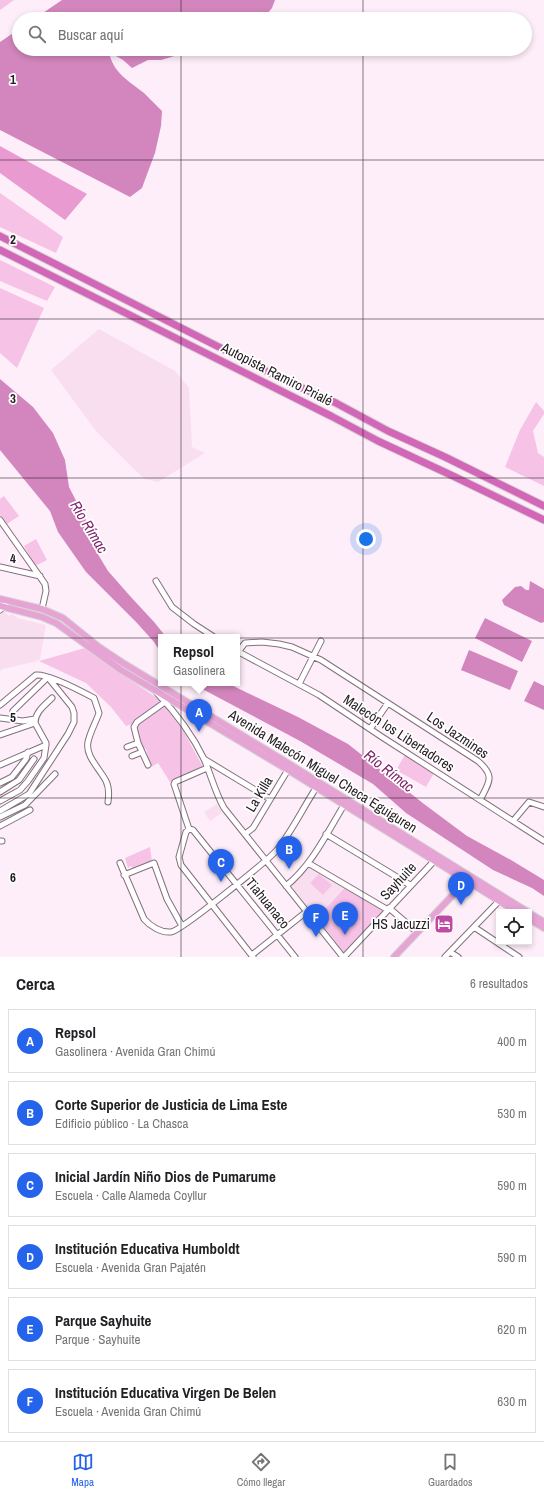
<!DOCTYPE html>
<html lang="es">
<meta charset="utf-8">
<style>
body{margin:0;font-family:"Archivo Narrow",sans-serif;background:#f2f2f2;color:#202124}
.controls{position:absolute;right:12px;bottom:12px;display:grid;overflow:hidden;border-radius:0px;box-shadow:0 2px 6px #0003}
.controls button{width:36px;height:36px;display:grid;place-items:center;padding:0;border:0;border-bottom:1px solid #e0e0e0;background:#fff;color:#202124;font:20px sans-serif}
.you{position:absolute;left:366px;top:539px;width:14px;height:14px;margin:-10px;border:3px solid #fff;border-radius:50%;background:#1a73e8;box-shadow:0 0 0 6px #1a73e833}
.badge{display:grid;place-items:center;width:26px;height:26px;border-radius:50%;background:#2563eb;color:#fff;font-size:13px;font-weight:700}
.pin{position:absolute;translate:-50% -33px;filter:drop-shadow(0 1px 2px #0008)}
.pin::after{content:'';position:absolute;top:21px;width:14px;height:12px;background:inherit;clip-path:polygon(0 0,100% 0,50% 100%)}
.popup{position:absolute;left:158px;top:634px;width:82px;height:52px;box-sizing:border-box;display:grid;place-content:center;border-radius:0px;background:#fff;filter:drop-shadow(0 1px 3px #0005);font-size:13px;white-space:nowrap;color:#757577}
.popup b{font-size:15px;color:#202124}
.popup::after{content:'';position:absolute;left:50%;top:100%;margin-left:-8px;border:8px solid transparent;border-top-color:#fff}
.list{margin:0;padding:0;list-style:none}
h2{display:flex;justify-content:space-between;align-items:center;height:52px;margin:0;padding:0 16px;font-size:17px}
h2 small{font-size:13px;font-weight:400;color:#757577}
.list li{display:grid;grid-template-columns:26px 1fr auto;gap:12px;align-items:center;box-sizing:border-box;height:64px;margin:0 8px 8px;padding:0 8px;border:1px solid #e0e0e0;border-radius:0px}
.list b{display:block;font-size:15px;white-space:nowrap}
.list p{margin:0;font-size:13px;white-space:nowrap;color:#757577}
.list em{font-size:13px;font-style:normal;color:#757577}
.icon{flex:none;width:22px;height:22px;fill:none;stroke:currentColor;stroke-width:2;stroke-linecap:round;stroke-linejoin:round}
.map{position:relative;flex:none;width:544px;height:957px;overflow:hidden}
.search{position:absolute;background:#fff;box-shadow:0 2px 6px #0003;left:12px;right:12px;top:12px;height:44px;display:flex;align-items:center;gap:10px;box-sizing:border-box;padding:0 14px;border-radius:22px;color:#757577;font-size:15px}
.sheet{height:484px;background:#fff}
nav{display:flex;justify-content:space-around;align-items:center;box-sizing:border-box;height:56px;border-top:1px solid #e0e0e0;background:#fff;font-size:11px;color:#757577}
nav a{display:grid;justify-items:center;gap:2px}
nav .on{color:#2563eb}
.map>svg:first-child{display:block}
</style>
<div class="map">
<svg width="544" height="957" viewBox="0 0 544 957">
<rect width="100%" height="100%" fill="#feeef9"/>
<path fill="#f9def0" d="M99 329 175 371 189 388 192 447 205 453 158 482 145 479 139 474 96 431 51 370Z
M4 611 9 616 12 614 17 618 46 625 40 659 37 661 3 669 0 671V615Z
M217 804 222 813 210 821 204 812Z
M310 866 343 888 317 918 291 886Z"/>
<path fill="#f6c2e6" d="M0 0H14L0 10Z
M0 193 63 237 56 253 0 227Z
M0 260 55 287 47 301 0 281Z
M0 288 44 308 17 368 0 353Z
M536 402 544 411V414L533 431 538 453 544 457V486L505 467 520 430Z
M4 496 19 516 7 524 0 515V499Z
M36 539 47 560 35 566 24 546Z
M12 603 42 610 58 617 132 671 134 675 66 627 10 607Z
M85 648 114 669 154 696 162 703 184 732 203 767 170 782 158 763 151 767 146 749 143 750 135 723 126 726 111 707 86 683 39 661Z
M405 755 434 773 426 787 396 770Z
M150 847 152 862 134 870 131 866 128 868 125 858Z
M319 874 332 885 323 895 310 883Z
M345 887 383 911 344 952 317 918Z"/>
<path fill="#e99ad1" d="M0 146 87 194 65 220 0 173Z"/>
<path fill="#d386bd" d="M62 0H275L272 8 263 19H34Z
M19 29V49H198L161 60H148L132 68 123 60 109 52C113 73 129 81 144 93 150 99 156 105 162 111L161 126 155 153 146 177 142 188 130 197 0 130V42Z
M0 379 33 407 53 433 65 460 69 487 88 524 96 551 108 571 130 596 155 623 166 637H161V653L154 642 137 623 86 572 58 532 50 511 0 450Z
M530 581 544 589V622L541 623 504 605 502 600 515 587 521 586 526 590H529Z
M485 618 532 641 522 662 475 638Z
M469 650 518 671 510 690 461 670Z
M534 681 544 686V710L524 701Z
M191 683H227L298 717 348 744 424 804 467 836 511 860 544 880V896L532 888 493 870 406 813 373 784 300 741Z"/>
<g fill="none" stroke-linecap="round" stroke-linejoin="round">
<defs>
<path id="minor" d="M0 520 45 584 46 591 42 609
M0 567 40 576
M156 581 172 607 194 624 214 637
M0 610 8 601
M237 651 319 695 382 737 544 841
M238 652 245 643 262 642 279 644 292 647 321 660 478 761C495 776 490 781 480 800
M299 684 321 641
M157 693C176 713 192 734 204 759 211 775 215 792 224 808L343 957
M0 705 36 675C49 674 81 691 94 698L99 713C96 722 90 732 88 742 85 756 100 769 106 781 109 787 109 795 108 802
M13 711 47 678
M0 718 23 721 35 719
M370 729 388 703
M0 735 35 723
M127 747 138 743
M132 756 142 752
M204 759 270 799
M0 765 46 745V743L35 723C35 712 45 705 52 698
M148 765 138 743 134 727 137 722 165 702
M207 768 175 782 174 784 189 829 193 830 197 835 295 957
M0 783 12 777 26 759 28 752
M0 792 19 780 34 759
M0 801 20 790 28 781 44 758 46 745
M0 811 29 794 68 734 74 722V713L72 707 50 680
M0 817 25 805 55 774
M513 821 529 802 544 807
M0 826 30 810
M189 829 186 832 179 857 181 865 253 957
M245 834 253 828 289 768
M326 834 410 885
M0 841H2
M120 863 144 919C150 926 161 933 171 932 181 931 267 861 277 850 292 831 303 808 316 788
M308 863 388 910
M124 875 154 863 167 899 182 926
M286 886C312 865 327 833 344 805
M389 908 417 932
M474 927 519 957
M450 952 458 957
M252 955 306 912
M344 957 436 859
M445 957 501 899"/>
<path id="major" d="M0 599 42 609 63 618 99 647 123 663 291 765 528 912
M0 606 42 617 56 623 121 670 288 770 517 912
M529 913 544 922
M529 919 544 928
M394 957 468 879"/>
<path id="highway" d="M0 236 282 379 336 403 388 431 445 457 544 506
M0 250 331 416 378 441 453 476 544 520"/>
</defs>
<use href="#minor" stroke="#82707c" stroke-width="7"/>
<use href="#major" stroke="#d7d6d7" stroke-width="8"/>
<use href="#highway" stroke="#d7d6d7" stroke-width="9"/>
<use href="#minor" stroke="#fff" stroke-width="5"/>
<use href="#major" stroke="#e5a4d4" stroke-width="6"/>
<use href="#highway" stroke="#d367b7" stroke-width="7"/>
</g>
<path fill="none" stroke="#221b20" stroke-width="1" stroke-opacity="0.55" d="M181 0V19M363 0V19M181 49V957M363 49V957M0 160H544M0 319H544M0 478H544M0 638H544M0 798H544"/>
<defs>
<symbol id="hotel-square" viewBox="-11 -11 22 22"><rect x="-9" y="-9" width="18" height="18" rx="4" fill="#bf4aa3" stroke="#fff"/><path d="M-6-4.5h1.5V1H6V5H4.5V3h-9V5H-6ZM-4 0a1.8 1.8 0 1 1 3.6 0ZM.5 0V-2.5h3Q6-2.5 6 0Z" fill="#fff"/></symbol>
</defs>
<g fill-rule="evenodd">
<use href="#hotel-square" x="433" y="913" width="22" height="22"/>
</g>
<g text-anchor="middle" stroke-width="3.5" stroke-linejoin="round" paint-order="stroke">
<g font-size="14" fill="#221b20" stroke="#fff">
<text transform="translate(277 374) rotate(27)" y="5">Autopista Ramiro Prialé</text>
<text transform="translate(399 733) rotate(33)" y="5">Malecón los Libertadores</text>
<text transform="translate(458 735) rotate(34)" y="5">Los Jazmines</text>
<text transform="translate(323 771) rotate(32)" y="5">Avenida Malecón Miguel Checa Eguiguren</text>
<text transform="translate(259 794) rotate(-59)" y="5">La Killa</text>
<text transform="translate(398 881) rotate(-47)" y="5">Sayhuite</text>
<text transform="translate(268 903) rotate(51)" y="5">Tiahuanaco</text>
</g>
<g font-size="14" fill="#221b20" stroke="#fff" text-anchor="end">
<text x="430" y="929">HS Jacuzzi</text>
</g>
<g font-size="15" font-style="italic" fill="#80256b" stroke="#fff">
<text transform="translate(89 527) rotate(59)" y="5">Río Rímac</text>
<text transform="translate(389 771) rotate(38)" y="5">Río Rímac</text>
</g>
</g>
<g font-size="13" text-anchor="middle" font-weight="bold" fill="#221b20" stroke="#fff" stroke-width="3.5" stroke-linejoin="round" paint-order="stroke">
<text x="13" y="84">1</text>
<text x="13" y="244">2</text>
<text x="13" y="403">3</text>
<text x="13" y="563">4</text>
<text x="13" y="722">5</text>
<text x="13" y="882">6</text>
</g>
</svg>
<div class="controls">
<button><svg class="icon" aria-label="locate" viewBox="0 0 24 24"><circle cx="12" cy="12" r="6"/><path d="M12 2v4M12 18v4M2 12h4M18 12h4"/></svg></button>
</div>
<div class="you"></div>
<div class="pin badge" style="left:199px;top:732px">A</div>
<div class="popup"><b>Repsol</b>Gasolinera</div>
<div class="pin badge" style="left:289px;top:869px">B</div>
<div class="pin badge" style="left:221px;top:882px">C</div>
<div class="pin badge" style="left:461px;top:905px">D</div>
<div class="pin badge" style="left:345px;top:935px">E</div>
<div class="pin badge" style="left:316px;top:937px">F</div>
<div class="search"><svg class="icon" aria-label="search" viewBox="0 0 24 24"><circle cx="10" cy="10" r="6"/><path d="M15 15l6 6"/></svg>Buscar aquí</div>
</div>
<section class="sheet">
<h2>Cerca<small>6 resultados</small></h2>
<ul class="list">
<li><span class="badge">A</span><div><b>Repsol</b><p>Gasolinera · Avenida Gran Chimú</p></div><em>400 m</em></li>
<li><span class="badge">B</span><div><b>Corte Superior de Justicia de Lima Este</b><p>Edificio público · La Chasca</p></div><em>530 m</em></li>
<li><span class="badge">C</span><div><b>Inicial Jardín Niño Dios de Pumarume</b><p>Escuela · Calle Alameda Coyllur</p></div><em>590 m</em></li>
<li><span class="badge">D</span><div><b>Institución Educativa Humboldt</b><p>Escuela · Avenida Gran Pajatén</p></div><em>590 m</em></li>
<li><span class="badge">E</span><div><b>Parque Sayhuite</b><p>Parque · Sayhuite</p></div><em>620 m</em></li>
<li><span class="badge">F</span><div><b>Institución Educativa Virgen De Belen</b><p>Escuela · Avenida Gran Chimú</p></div><em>630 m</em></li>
</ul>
</section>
<nav>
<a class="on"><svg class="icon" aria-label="map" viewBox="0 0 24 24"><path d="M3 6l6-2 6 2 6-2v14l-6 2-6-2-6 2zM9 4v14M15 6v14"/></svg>Mapa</a>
<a><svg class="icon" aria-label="directions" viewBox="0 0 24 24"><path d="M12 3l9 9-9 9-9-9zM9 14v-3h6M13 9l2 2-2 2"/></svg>Cómo llegar</a>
<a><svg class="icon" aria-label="saved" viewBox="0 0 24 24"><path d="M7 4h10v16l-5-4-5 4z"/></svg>Guardados</a>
</nav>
